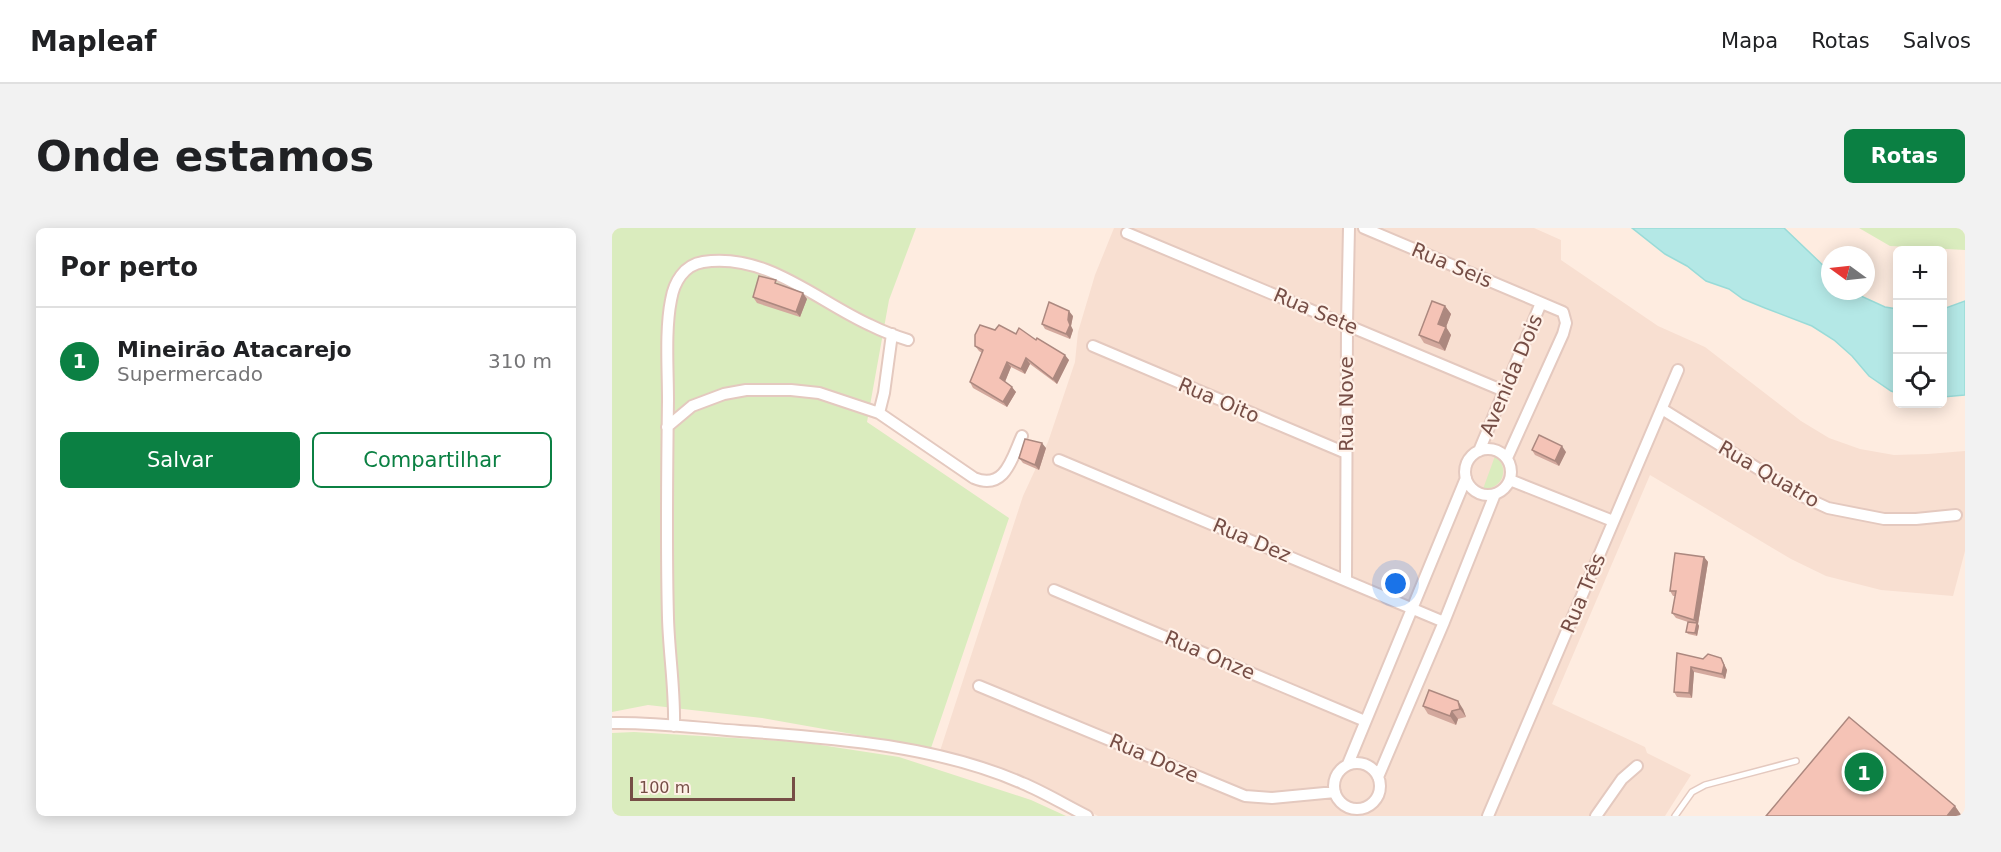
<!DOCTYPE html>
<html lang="pt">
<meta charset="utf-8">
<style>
body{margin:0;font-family:"DejaVu Sans",sans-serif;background:#f2f2f2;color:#202124}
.controls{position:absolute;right:18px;top:18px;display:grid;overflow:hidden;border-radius:9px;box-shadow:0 3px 15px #0003}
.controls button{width:54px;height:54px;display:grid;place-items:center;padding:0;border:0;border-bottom:2px solid #e0e0e0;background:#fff;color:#202124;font:30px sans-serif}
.compass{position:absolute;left:1209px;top:18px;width:54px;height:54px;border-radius:50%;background:#fff;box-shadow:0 3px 15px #0003;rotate:285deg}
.scale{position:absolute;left:18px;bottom:15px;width:165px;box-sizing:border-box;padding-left:6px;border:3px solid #764e46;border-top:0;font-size:16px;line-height:21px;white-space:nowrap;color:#764e46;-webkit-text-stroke:4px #fff1e8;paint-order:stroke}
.you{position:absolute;left:784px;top:356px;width:21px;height:21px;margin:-15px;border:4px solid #fff;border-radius:50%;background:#1a73e8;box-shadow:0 0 0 9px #1a73e833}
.badge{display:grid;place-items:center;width:39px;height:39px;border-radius:50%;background:#0b8043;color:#fff;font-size:20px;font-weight:700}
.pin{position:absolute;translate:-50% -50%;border:3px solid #fff;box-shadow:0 2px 6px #0006}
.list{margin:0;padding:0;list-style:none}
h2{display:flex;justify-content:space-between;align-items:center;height:78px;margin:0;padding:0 24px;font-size:26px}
h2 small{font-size:20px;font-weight:400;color:#757577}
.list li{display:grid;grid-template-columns:39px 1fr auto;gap:18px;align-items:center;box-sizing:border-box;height:108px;padding:0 24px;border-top:2px solid #e0e0e0}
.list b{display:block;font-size:22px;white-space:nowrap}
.list p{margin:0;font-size:20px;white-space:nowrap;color:#757577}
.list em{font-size:20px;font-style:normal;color:#757577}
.actions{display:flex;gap:12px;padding:18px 24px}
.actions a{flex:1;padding:14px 0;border:2px solid #0b8043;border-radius:9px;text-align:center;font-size:21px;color:#0b8043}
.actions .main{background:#0b8043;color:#fff}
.icon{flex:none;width:33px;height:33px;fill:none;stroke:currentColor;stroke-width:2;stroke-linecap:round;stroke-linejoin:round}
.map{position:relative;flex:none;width:1353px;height:588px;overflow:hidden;border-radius:9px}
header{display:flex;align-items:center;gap:36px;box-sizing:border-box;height:84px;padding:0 30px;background:#fff;border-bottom:2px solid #e0e0e0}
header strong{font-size:28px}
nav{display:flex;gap:33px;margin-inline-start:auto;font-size:21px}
.intro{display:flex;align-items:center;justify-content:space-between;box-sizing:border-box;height:144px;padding:0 36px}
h1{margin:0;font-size:42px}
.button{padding:15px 27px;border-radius:9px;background:#0b8043;color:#fff;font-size:21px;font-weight:700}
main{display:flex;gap:36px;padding:0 36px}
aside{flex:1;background:#fff;border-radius:9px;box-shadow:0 3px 15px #0003}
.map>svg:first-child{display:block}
</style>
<header>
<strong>Mapleaf</strong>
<nav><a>Mapa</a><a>Rotas</a><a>Salvos</a></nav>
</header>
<div class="intro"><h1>Onde estamos</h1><a class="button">Rotas</a></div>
<main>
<aside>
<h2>Por perto<small></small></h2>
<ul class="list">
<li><span class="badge">1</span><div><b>Mineirão Atacarejo</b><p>Supermercado</p></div><em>310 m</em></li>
</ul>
<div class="actions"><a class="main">Salvar</a><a>Compartilhar</a></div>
</aside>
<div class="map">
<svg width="1353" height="588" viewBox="0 0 1353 588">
<rect width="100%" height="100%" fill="#feece0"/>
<path fill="#f8dfd1" d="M502 0H922L949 12V32L1046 98 1093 119 1189 193 1217 210 1248 221 1282 227 1316 226 1353 223V323L1341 368 1269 362 1214 348 1179 331 1038 247 940 476 1033 519 1035 525 1079 547 1053 588H486L416 550 328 523 411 268 436 214 463 134 466 104 483 47Z"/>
<path fill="#daecbe" d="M0 0H304L277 72 255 194 397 290 319 520 150 490 36 477 0 484Z
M1247 0H1353V22L1278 18Z
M883 228C899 240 890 262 871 261Z
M22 504 189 514 287 529 419 572 454 588H0V505Z"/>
<path fill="#b4e8e6" stroke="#99dbd8" stroke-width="1.5" d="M1020 0H1172L1218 44V63H1238L1273 79 1285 81V165L1279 163 1257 148 1240 128 1222 112 1200 98 1153 80 1131 71 1117 61 1094 53 1075 38 1053 26Z
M1353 73V167L1331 169V81Z"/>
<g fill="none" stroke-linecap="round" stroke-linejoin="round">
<defs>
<path id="lane" d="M1063 588 1080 564 1093 557 1184 533"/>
<path id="street" d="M752 0 951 84 954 95 951 106 895 230
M515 5 892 163
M481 118 734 225
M1050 181 1190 268 1216 280 1272 291H1304L1344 287
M267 185 272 165 280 106
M55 199 80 178 112 166 134 162H179L207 165 267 185 362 250C393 263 400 230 410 208
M853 244a23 23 0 1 1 46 0a23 23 0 1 1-46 0Z
M867 223 929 75
M447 232 832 394
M898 252 1001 293
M734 351 735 96 737 0
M442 362 753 493
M367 458 633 568 660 570 723 564
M0 495C42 494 86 500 128 503 220 510 324 517 410 555 432 564 453 577 475 588
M62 498C63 462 57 426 56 390 54 317 55 244 56 172 56 141 53 102 59 72 62 54 72 37 91 34 154 24 205 73 258 97 270 103 283 108 296 112
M722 558a23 23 0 1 1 46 0a23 23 0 1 1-46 0Z
M736 536 854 250
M766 549 832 394 883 266
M876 588 1066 142
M984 588 1010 551 1025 538"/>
</defs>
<use href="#lane" stroke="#e4c9bf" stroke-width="8"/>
<use href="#street" stroke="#e4c9bf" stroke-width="14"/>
<use href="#lane" stroke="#fff" stroke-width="5"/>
<use href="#street" stroke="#fff" stroke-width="10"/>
</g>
<path fill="#d3a89d" d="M167 57 195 71 188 89 145 75 141 69Z
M833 78 839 86 834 99 839 107 833 123 812 115 807 107Z
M461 88 459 98 461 102 458 111 433 101 430 96Z
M383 102 424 112 457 132 445 156 418 136 413 146 399 139 393 154 404 164 395 179 361 160 358 154 370 125 367 123 363 118Z
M434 220 427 242 411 235 407 230Z
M920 222 954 224 947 238 923 227Z
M1092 329 1096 334 1086 396 1087 398 1085 408 1076 406 1074 404 1076 394 1064 390 1060 385 1063 368H1061L1058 363Z
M1065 425 1091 431 1109 430 1115 442 1113 451 1082 444 1080 470 1065 469 1062 464Z
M811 478 851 481 854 489 846 491 844 497 816 486Z"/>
<path fill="#ac887f" d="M191 65 195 71 188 89 184 84Z
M833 78 839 86 834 99 839 107 833 123 827 115 826 96Z
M457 83 461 88 459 98 461 102 458 111 454 106Z
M453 127 457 132 445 156 441 151Z
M414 130 418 136 413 146 409 141Z
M395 134 399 139 392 156 388 150Z
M400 159 404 164 395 179 391 174Z
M430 215 434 220 427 242 423 237Z
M950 218 954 224 947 238 943 233Z
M1092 329 1096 334 1086 396 1087 398 1085 408 1083 405 1085 395 1082 392Z
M1109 430 1115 442 1113 451 1110 446Z
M1079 439 1082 444 1080 470 1077 465Z
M846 473 851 481 854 489 848 481Z
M840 483 846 491 844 497 838 488Z
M1343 578 1350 588H1335Z"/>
<path fill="#f5c3b6" stroke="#ac887f" stroke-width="1.5" d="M147 48 164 52 163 55 191 65 184 84 141 69Z
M820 73 833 78 826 96 834 99 827 115 807 107Z
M437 74 457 83 456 92 458 97 454 106 430 96Z
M368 97 383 102 387 97 404 106 407 100 424 112 425 110 453 127 441 151 414 130 409 141 395 134 388 150 400 159 391 174 358 154 371 122 363 118V107Z
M927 207 950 218 943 233 920 222Z
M413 211 430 215 423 237 407 230Z
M1063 325 1092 329 1082 392 1060 385 1064 363H1058Z
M1076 394 1085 395 1083 405 1074 404Z
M1065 425 1091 431 1096 426 1109 430 1112 437 1110 446 1079 439 1077 465 1062 464Z
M817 462 846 473 848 481 840 483 838 488 811 478Z
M1237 489 1343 578 1335 588H1154Z"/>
<g text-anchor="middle" stroke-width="4.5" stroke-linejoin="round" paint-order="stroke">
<g font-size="20" fill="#764e46" stroke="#fff1e8">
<text transform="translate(840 37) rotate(23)" y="7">Rua Seis</text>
<text transform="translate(704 83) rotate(23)" y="7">Rua Sete</text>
<text transform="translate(899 147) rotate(-67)" y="7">Avenida Dois</text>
<text transform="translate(607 172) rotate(23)" y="7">Rua Oito</text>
<text transform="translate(734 176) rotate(-90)" y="7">Rua Nove</text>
<text transform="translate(1157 246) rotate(30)" y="7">Rua Quatro</text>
<text transform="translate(640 312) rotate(23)" y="7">Rua Dez</text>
<text transform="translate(971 365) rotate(-67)" y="7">Rua Três</text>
<text transform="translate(598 427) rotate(23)" y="7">Rua Onze</text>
<text transform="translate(542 530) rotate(23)" y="7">Rua Doze</text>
</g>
</g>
</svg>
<div class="controls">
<button>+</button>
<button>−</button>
<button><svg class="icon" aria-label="locate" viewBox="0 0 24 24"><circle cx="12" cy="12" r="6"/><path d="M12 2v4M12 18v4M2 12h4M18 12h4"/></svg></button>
</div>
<svg class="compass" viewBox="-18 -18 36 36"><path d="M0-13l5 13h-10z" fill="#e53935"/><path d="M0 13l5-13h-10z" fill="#757577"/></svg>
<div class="scale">100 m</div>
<div class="you"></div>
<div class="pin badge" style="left:1252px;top:544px">1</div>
</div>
</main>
